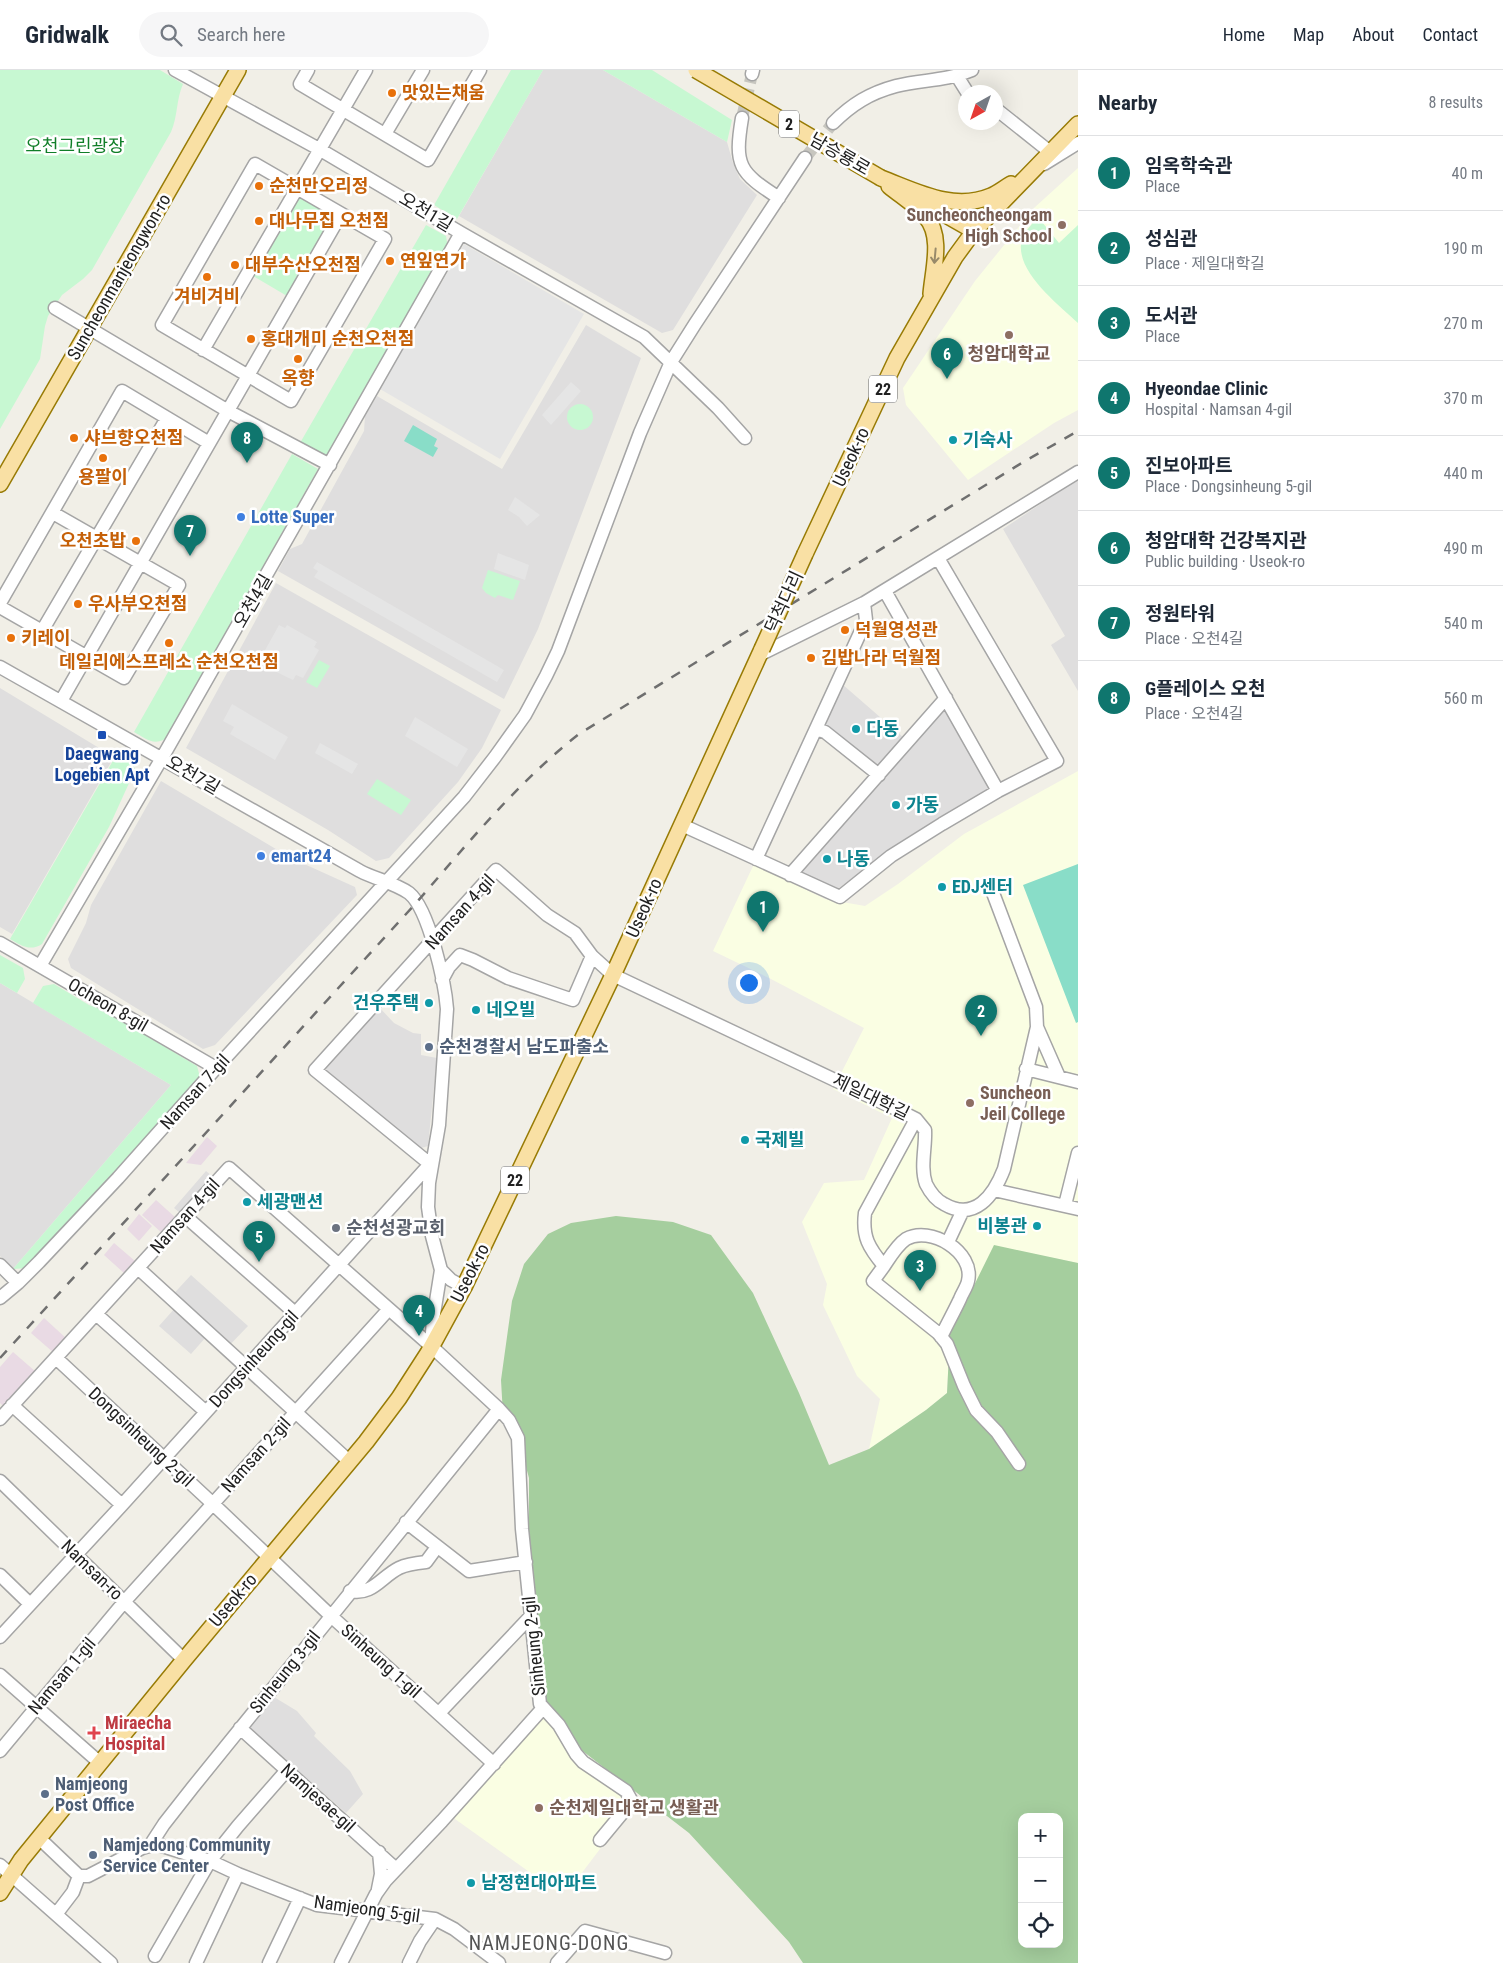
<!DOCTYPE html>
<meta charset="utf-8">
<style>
body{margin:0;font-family:"Roboto Condensed","Noto Sans KR",sans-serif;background:#f6f6f7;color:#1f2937}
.controls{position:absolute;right:15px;bottom:15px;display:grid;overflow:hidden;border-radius:10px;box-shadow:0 5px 20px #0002}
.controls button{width:45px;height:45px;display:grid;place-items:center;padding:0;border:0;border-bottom:1px solid #e0e1e3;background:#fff;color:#1f2937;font:25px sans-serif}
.compass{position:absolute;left:958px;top:15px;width:45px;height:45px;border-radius:50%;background:#fff;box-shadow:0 5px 20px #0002;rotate:220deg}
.you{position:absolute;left:748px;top:912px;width:18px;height:18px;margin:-12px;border:4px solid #fff;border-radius:50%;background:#1a73e8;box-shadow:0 0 0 8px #1a73e833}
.badge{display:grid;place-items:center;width:32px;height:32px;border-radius:50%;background:#0f766e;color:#fff;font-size:16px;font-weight:700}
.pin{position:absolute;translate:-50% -41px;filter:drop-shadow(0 1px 2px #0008)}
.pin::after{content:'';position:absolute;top:26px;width:18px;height:15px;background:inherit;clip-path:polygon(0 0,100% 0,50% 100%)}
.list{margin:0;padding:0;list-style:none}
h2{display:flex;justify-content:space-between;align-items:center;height:65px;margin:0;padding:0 20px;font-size:21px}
h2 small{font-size:16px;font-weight:400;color:#747a83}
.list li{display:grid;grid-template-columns:32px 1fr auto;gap:15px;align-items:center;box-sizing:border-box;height:75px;padding:0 20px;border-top:1px solid #e0e1e3}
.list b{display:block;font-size:19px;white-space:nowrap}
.list p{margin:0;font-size:16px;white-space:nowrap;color:#747a83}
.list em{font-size:16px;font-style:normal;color:#747a83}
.icon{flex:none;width:28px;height:28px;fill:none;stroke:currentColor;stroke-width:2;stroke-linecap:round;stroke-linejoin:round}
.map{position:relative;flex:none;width:1078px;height:1893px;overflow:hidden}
header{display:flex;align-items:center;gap:30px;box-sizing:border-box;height:70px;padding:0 25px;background:#fff;border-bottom:1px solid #e0e1e3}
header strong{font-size:24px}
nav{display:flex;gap:28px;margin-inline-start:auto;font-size:18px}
.search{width:350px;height:45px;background:#f6f6f7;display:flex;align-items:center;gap:12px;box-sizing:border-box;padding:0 18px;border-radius:28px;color:#747a83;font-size:19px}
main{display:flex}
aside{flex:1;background:#fff}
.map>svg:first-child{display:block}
</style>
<header>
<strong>Gridwalk</strong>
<div class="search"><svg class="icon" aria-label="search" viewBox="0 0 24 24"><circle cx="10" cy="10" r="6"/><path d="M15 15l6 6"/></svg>Search here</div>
<nav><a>Home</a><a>Map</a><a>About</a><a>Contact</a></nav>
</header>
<main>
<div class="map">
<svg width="1078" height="1893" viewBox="0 0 1078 1893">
<rect width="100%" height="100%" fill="#f1efe7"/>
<path fill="#dfdede" d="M543 0H603L727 72 733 93 740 109 757 125 673 260 662 263 459 146Z
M586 255 641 288 538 559 504 629 278 501 290 479 302 474 364 361 365 346 377 326 502 399Z
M1078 409V621L1051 575 1065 566 1003 459Z
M276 513 501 640 482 678 458 712 389 788 376 791 328 760 186 678Z
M842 614 911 674 942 638 949 639 993 717 901 773 836 820 797 804 881 707 821 654Z
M0 618 114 687 12 864 0 857Z
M161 711 291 788 355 817 357 825 215 975 203 979 71 898 68 889 86 853 91 835Z
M0 913 171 1015 13 1199 0 1186Z
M379 937 394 953 413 963 421 964V985L437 988 428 1076 418 1079 328 1006 326 999 328 994Z
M206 1101 212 1106 180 1143 174 1138Z
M191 1205 248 1256 223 1282 206 1267 191 1284 159 1256 175 1238 167 1231Z
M274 1627 297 1641 316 1663 314 1666 350 1701 363 1724 346 1743 249 1657Z"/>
<path fill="#e9dae4" d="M207 1067 217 1076 201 1095 186 1093Z
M156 1130 176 1148 162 1163 142 1145Z
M139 1144 152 1156 139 1171 127 1159Z
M114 1173 135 1191 124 1203 104 1185Z
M44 1248 67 1269 54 1283 31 1263Z
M13 1282 36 1302 4 1337 0 1333V1297Z"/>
<path fill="#fafee3" d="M1078 98V340L1054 353 968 410 906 335 903 318 975 211 1034 138Z
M1078 701V1193L994 1176 950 1264 947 1323 926 1340 869 1379 880 1329 857 1306 823 1235 827 1214 802 1152 824 1113 864 1110 892 1048 833 1019 864 958 771 909 713 881 754 794 825 829 865 836 898 814 964 764Z
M543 1646 568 1680 621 1723 622 1733 594 1769 603 1775 581 1804 564 1817 556 1821 455 1749 454 1744Z"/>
<path fill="#a5ce9e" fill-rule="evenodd" d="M616 1146 673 1152 711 1165 753 1223 799 1323 829 1395 869 1379 926 1340 947 1323 950 1264 994 1175 1078 1193V1893H803L789 1872 689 1763 580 1679 545 1633 529 1492V1408L518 1368 503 1345 501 1310 512 1231 524 1194 548 1164 571 1153ZM1022 1747H1059V1874H1022Z"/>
<path fill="#c7f8d2" d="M0 0H160L183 14C176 30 178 46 171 62L92 200 83 209 62 225 48 246 45 256 40 289 0 359Z
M511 0H543L457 149 434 135Z
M603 0H652L732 50 727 72Z
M301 124 330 141 332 149 287 226 253 206Z
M1038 147 1059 173 1078 155V253C1058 234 1013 200 1022 169 1025 161 1032 154 1038 147Z
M426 155 446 166 448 178 327 388 300 373Z
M567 347a13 13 0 1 1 26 0a13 13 0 1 1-26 0Z
M292 384 318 399 165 669C153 676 145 668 134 662Z
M488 500 520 511 513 530 498 525 495 528 486 523 482 518Z
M319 590 330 596 317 618 306 612Z
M118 682 132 690 135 700 109 757 42 874C30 882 20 875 10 869Z
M377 709 411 730 401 745 367 724Z
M0 885 23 898 25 909 17 923 0 913Z
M54 914 89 935 103 940 197 996 200 1007 28 1198 13 1199 171 1015 33 933 43 916Z"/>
<path fill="#89ddc8" d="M413 355 437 369 434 376 438 378 433 387 404 371Z
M1078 794V952L1076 953 1023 815Z"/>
<path fill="#e5e5e5" d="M464 174 584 244 500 389 380 319Z
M571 312 581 321 551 355 542 345Z
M515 427 540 445 527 456 519 447 508 440Z
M498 483 529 495 525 510 494 499Z
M317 492 504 600 497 612 314 507 318 501 313 498Z
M279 555 285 558 287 555 317 572 314 577 319 580 303 608 296 605 293 610 258 593Z
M232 634 288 667 275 690 230 664 234 657 223 651Z
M415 647 468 679 457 697 405 666Z
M320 673 358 694 352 704 315 683Z"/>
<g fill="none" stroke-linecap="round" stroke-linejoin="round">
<path stroke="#c7c6bf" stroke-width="12" stroke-dasharray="12 6" stroke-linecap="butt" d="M742 48 752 4
M805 88 833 53"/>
<defs>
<path id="minor" d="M175 0 319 79 461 163 644 267 718 338 745 368
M308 0 300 14 428 90 480 0
M752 4 753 0
M957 6 967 22
M996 39 1050 82
M742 48C734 96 739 102 779 128
M833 53C852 34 870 23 896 16 923 9 944 12 972 0
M385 64 423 0
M255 94 385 169 291 331 162 255Z
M1044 94 1078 73
M55 238 228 341 330 395
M203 280 366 0
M885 521 998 721
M0 533 122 321 209 373
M0 537 124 608 179 515 53 443
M42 561 167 348
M759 585 864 533 1078 402
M0 597 360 801C375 809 395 813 409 823 429 839 445 913 447 939L439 1055 429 1113 428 1137 432 1166 441 1200 451 1210 464 1217
M61 631 341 144
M816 659 825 662 879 705
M682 755 840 827 891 786 942 754 998 721 1057 691 938 488
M756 789 866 550 864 533
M790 805 946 628
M0 873 216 998
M40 896 162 688 461 163
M442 910 449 897 460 885 473 890 508 908 573 930 592 886 613 905 896 1039 916 1049 925 1060C926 1077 920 1097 926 1114 930 1122 936 1130 944 1134 975 1152 994 1125 1004 1099L1037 957 1036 937 990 815
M1037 957 1059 1007
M1026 999 1078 1012
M916 1049 865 1143C862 1167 869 1178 884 1196L873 1211 938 1263 947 1274 964 1316 976 1340 997 1362 1019 1394
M430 1094 315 1000 496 800 547 845 575 863 592 886
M994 1120 1078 1139
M1065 1135 1078 1083
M185 1146 295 1243
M948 1172 963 1140
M0 1195 18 1213
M884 1196C890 1187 897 1175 906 1169 930 1155 975 1182 968 1211 967 1217 962 1223 960 1229 954 1242 947 1254 941 1267
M138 1198 350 1392
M0 1228 18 1213 39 1192 118 1108 216 998 464 727 495 687 525 645 546 606 558 581 640 363 671 292 695 254 805 88
M96 1244 206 1342
M431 1276 433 1250 441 1200
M56 1288 212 1433 331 1546 494 1694
M12 1335 122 1435
M499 1339 509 1350 518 1368 522 1459 540 1634 559 1655 576 1684 583 1692 626 1721 631 1730 629 1735 600 1770
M0 1349 229 1098 431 1276 499 1339 193 1717 164 1754 151 1774
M0 1411 184 1590
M406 1452 469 1501 526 1492
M0 1505 30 1534
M350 1521C372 1526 381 1507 399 1498 407 1494 416 1493 426 1492L437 1477
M0 1567 122 1435 430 1094 432 1096
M0 1605 100 1693
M439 1643 530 1547
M240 1658 396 1799
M0 1681 124 1532 389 1239
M39 1768 79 1806H88L142 1778 156 1774 210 1791 238 1804 317 1835 435 1849 454 1859 499 1893
M0 1795 111 1893
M378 1819 381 1804 379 1782
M57 1843 73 1822 79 1806
M155 1886 210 1791 238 1756 287 1700
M196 1893 238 1804
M269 1893 300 1828
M341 1893 376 1824 386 1810 442 1751 543 1638
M409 1893 420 1871 435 1849
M557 1893 585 1861 665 1883"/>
<path id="major" d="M881 108C916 121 953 142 991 126 998 123 1004 118 1011 114
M889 116C901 126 916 135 926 147 943 166 933 200 931 224
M923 132 974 161
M0 414 238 0
M805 484 897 288 955 187 974 161 1078 54
M0 1823 21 1790 184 1590 366 1372 399 1328 428 1283 464 1217 613 905 762 579"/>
</defs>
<use href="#minor" stroke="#a5a5a5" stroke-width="15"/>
<use href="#major" stroke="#987b05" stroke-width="18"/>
<use href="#minor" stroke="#fff" stroke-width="12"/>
<use href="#major" stroke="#f9e0a4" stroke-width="15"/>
<path stroke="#6f6f6f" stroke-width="2.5" stroke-dasharray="10 10" stroke-linecap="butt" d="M0 1288 417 832C468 773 518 712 579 664L1025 391 1078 361"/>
<defs>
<path id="major-bridge" d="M696 0 881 108
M762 579 805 484"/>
</defs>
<use href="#major-bridge" stroke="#987b05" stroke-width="18" stroke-linecap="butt"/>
<use href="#major-bridge" stroke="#f9e0a4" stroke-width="15"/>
</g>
<defs><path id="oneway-shaft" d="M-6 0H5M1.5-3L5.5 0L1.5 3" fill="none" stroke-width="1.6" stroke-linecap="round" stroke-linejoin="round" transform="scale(1.25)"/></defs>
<use stroke="#988a69" href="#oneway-shaft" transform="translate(935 186) rotate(95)"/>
<g fill="#e8710a" stroke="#fff" stroke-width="2">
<circle cx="392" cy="23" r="5"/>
<circle cx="259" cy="116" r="5"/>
<circle cx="259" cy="151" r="5"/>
<circle cx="390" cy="191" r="5"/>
<circle cx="235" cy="195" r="5"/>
<circle cx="207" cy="207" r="5"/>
<circle cx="251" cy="269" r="5"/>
<circle cx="298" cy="289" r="5"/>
<circle cx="74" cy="368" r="5"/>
<circle cx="103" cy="388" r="5"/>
<circle cx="136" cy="471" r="5"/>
<circle cx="78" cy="534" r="5"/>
<circle cx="845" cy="560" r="5"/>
<circle cx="11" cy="568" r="5"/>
<circle cx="169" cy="573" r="5"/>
<circle cx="811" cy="588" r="5"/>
</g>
<g fill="#8d6e63" stroke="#fff" stroke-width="2">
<circle cx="1062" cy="155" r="5"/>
<circle cx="1009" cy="265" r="5"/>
<circle cx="970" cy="1033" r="5"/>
<circle cx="539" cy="1738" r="5"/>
</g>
<g fill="#0f9aa8" stroke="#fff" stroke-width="2">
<circle cx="953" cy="370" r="5"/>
<circle cx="856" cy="659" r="5"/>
<circle cx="896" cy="735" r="5"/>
<circle cx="827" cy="789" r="5"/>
<circle cx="942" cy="817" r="5"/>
<circle cx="429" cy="933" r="5"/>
<circle cx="476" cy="940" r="5"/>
<circle cx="745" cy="1070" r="5"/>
<circle cx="247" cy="1132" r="5"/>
<circle cx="1037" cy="1156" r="5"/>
<circle cx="471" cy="1813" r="5"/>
</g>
<g fill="#3f7fe0" stroke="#fff" stroke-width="2">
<circle cx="241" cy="447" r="5"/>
<circle cx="261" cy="786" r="5"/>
</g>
<rect fill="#1a4fb4" stroke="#fff" stroke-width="2" x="97" y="660" width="10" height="10" rx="2.5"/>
<g fill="#5c6f8a" stroke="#fff" stroke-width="2">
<circle cx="429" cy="977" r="5"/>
<circle cx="45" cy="1724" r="5"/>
<circle cx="93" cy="1785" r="5"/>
</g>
<circle fill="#6b7280" stroke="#fff" stroke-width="2" cx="336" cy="1158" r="5"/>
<path fill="#e0444e" stroke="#fff" stroke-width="2" d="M91.5 1655.5h5v5h5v5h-5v5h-5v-5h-5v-5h5z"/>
<g text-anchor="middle" stroke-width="5" stroke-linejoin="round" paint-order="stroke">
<g fill="#fff" stroke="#646464" stroke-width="1">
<rect x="779" y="40.5" width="20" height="27" rx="4"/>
<rect x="869" y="305.5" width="28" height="27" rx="4"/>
<rect x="501" y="1096.5" width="28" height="27" rx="4"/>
</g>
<g font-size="16" font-weight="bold" fill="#212121">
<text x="789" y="60">2</text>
<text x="883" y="325">22</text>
<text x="515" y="1116">22</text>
</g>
<g font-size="18" font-weight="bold" fill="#c56008" stroke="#fff" text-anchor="start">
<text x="402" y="29">맛있는채움</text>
<text x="269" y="122">순천만오리정</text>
<text x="269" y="157">대나무집 오천점</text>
<text x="400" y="197">연잎연가</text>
<text x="245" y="201">대부수산오천점</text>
<text x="207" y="232" text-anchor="middle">겨비겨비</text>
<text x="261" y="275">홍대개미 순천오천점</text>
<text x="298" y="314" text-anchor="middle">옥향</text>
<text x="84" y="374">샤브향오천점</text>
<text x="103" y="413" text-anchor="middle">용팔이</text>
<text x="126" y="477" text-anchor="end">오천초밥</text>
<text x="88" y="540">우사부오천점</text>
<text x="855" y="566">덕월영성관</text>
<text x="21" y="574">키레이</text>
<text x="821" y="594">김밥나라 덕월점</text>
<text x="169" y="598" text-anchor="middle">데일리에스프레소 순천오천점</text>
</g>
<g font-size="18" fill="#107e28" stroke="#fff">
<text x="75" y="82">오천그린광장</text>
</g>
<g font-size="18" fill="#212121" stroke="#fff">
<text transform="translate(840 84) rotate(30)" y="6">남승룡로</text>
<text transform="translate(426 142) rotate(31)" y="6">오천1길</text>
<text transform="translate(119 207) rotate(-60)" y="6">Suncheonmanjeongwon-ro</text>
<text transform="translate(851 387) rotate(-65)" y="6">Useok-ro</text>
<text transform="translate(253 531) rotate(-60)" y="6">오천4길</text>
<text transform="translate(784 532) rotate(-65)" y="6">덕척다리</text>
<text transform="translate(193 705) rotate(30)" y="6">오천7길</text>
<text transform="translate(644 838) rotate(-66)" y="6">Useok-ro</text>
<text transform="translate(460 842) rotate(-48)" y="6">Namsan 4-gil</text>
<text transform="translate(108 935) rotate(30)" y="6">Ocheon 8-gil</text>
<text transform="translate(195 1022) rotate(-48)" y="6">Namsan 7-gil</text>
<text transform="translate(871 1027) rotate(26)" y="6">제일대학길</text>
<text transform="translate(185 1146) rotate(-48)" y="6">Namsan 4-gil</text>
<text transform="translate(470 1203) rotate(-63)" y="6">Useok-ro</text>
<text transform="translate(254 1289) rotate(-48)" y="6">Dongsinheung-gil</text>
<text transform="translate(141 1367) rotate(43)" y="6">Dongsinheung 2-gil</text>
<text transform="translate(256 1385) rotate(-48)" y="6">Namsan 2-gil</text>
<text transform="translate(92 1500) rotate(44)" y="6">Namsan-ro</text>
<text transform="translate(233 1530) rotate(-50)" y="6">Useok-ro</text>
<text transform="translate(534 1576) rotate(-96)" y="6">Sinheung 2-gil</text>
<text transform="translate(381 1591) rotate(42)" y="6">Sinheung 1-gil</text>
<text transform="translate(285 1602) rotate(-51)" y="6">Sinheung 3-gil</text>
<text transform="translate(62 1606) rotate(-50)" y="6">Namsan 1-gil</text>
<text transform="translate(318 1728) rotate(42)" y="6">Namjesae-gil</text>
<text transform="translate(367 1839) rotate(8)" y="6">Namjeong 5-gil</text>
</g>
<g font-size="18" font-weight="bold" fill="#785e54" stroke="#fff" text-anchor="start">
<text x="1052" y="151" text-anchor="end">Suncheoncheongam<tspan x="1052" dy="21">High School</tspan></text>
<text x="1009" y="290" text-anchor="middle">청암대학교</text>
<text x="980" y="1029">Suncheon<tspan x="980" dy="21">Jeil College</tspan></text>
<text x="549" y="1744">순천제일대학교 생활관</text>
</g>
<g font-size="18" font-weight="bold" fill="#0d838f" stroke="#fff" text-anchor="start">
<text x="963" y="376">기숙사</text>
<text x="866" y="665">다동</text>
<text x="906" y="741">가동</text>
<text x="837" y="795">나동</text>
<text x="952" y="823">EDJ센터</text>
<text x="419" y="939" text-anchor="end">건우주택</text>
<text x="486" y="946">네오빌</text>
<text x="755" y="1076">국제빌</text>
<text x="257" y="1138">세광맨션</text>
<text x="1027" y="1162" text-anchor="end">비봉관</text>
<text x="481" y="1819">남정현대아파트</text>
</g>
<g font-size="18" font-weight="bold" fill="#366cbe" stroke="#fff" text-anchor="start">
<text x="251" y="453">Lotte Super</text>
<text x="271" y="792">emart24</text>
</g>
<g font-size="18" font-weight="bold" fill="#164399" stroke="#fff">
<text x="102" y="690">Daegwang<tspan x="102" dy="21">Logebien Apt</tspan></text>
</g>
<g font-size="18" font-weight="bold" fill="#4e5e75" stroke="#fff" text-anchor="start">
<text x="439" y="983">순천경찰서 남도파출소</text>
<text x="55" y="1720">Namjeong<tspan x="55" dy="21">Post Office</tspan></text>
<text x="103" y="1781">Namjedong Community<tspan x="103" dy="21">Service Center</tspan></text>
</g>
<g font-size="18" font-weight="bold" fill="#5b616d" stroke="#fff" text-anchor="start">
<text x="346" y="1164">순천성광교회</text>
</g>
<g font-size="18" font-weight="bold" fill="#be3a42" stroke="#fff" text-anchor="start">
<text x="105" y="1659">Miraecha<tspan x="105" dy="21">Hospital</tspan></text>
</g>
<g font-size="20" letter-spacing="1" fill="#545454" stroke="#fff">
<text x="549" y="1880">NAMJEONG-DONG</text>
</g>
</g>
</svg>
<div class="controls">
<button>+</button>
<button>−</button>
<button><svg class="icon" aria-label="locate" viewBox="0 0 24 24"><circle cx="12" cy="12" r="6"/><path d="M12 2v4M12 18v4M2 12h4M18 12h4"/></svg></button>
</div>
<svg class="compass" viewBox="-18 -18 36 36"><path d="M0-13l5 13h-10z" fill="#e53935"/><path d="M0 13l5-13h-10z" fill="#747a83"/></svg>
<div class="you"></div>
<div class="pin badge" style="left:763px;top:862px">1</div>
<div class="pin badge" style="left:981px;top:966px">2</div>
<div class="pin badge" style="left:920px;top:1221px">3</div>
<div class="pin badge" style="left:419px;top:1266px">4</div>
<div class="pin badge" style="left:259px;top:1192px">5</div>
<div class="pin badge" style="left:947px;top:309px">6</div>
<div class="pin badge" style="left:190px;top:486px">7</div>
<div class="pin badge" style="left:247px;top:393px">8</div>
</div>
<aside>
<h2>Nearby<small>8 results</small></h2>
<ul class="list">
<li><span class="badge">1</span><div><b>임옥학숙관</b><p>Place</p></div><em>40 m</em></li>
<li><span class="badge">2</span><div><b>성심관</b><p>Place · 제일대학길</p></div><em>190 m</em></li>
<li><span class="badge">3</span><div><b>도서관</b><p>Place</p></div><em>270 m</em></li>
<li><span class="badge">4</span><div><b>Hyeondae Clinic</b><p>Hospital · Namsan 4-gil</p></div><em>370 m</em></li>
<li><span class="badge">5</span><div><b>진보아파트</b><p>Place · Dongsinheung 5-gil</p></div><em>440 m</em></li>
<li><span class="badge">6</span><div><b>청암대학 건강복지관</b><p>Public building · Useok-ro</p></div><em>490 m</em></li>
<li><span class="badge">7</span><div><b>정원타워</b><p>Place · 오천4길</p></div><em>540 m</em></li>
<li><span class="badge">8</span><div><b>G플레이스 오천</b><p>Place · 오천4길</p></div><em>560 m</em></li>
</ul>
</aside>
</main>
